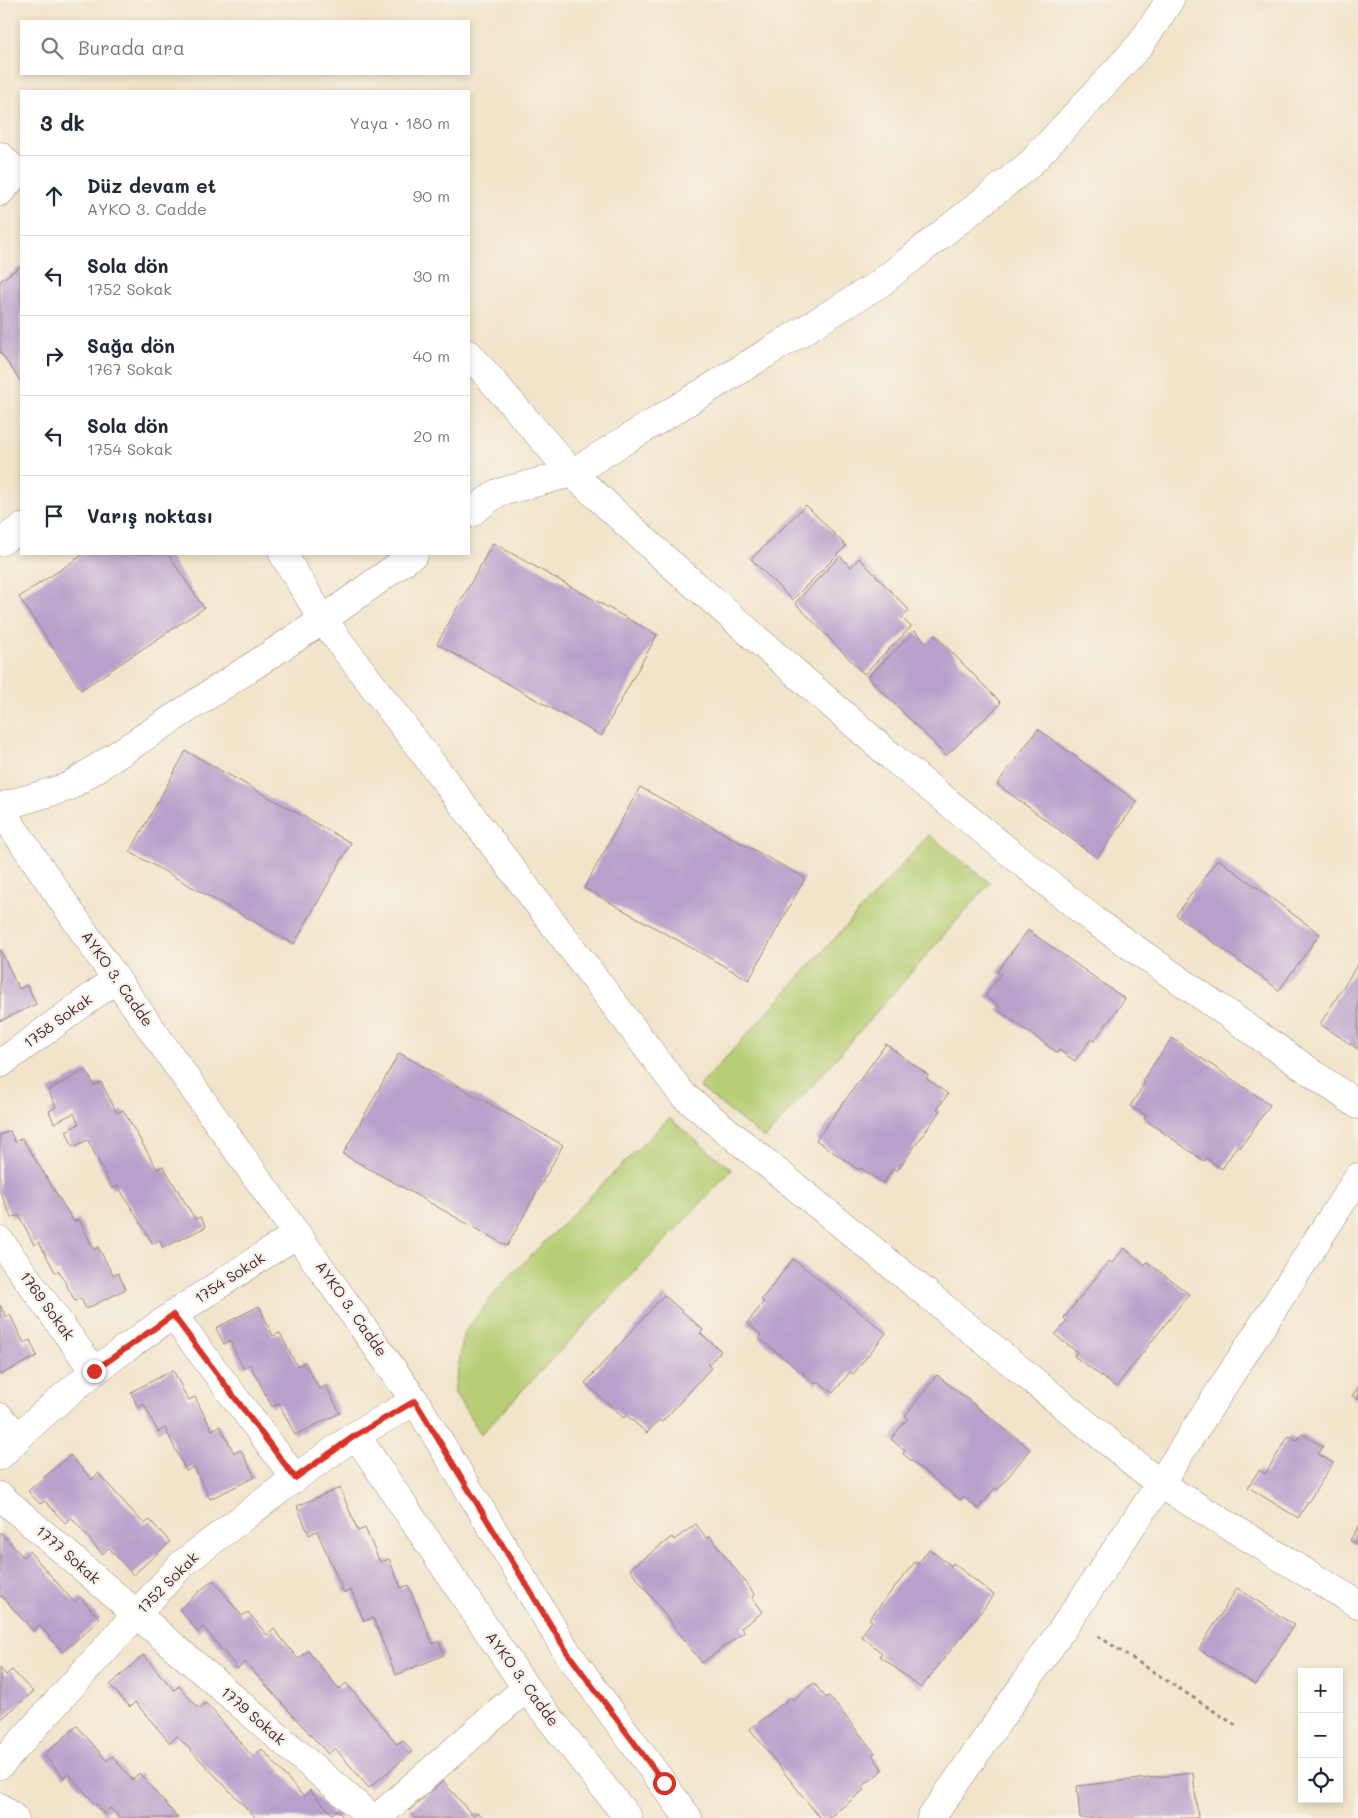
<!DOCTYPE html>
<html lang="tr">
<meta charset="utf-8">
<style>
body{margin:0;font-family:Mali,sans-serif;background:#f6f6f7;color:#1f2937}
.controls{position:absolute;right:15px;bottom:15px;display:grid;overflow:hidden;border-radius:0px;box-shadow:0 2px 8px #0003}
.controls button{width:45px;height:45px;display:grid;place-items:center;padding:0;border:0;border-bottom:1px solid #e0e1e3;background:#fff;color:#1f2937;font:25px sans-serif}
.stop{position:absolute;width:15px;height:15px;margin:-11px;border:4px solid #d93025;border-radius:50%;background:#fff}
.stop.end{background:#d93025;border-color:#fff;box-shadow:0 1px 5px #0008}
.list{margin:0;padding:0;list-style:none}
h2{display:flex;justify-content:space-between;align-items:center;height:65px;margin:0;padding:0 20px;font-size:21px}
h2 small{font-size:16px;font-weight:400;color:#747a83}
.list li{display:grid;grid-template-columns:32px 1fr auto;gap:15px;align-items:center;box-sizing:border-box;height:80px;padding:0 20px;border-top:1px solid #e0e1e3}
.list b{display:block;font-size:19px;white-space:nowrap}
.list p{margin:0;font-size:16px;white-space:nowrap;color:#747a83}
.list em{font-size:16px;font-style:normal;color:#747a83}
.icon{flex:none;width:28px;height:28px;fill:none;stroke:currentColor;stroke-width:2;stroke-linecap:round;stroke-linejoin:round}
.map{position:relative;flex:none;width:1358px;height:1818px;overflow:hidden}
.search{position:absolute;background:#fff;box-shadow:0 2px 8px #0003;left:20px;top:20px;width:450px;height:55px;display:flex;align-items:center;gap:12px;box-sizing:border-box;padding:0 18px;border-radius:0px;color:#747a83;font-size:19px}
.panel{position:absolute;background:#fff;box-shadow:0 2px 8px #0003;left:20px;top:90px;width:450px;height:465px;border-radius:0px}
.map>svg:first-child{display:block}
</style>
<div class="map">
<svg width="1358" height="1818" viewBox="0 0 1358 1818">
<rect width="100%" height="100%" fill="#f7f3e8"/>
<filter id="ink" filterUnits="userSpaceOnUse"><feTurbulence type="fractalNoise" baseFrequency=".02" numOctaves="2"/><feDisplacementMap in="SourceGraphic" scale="10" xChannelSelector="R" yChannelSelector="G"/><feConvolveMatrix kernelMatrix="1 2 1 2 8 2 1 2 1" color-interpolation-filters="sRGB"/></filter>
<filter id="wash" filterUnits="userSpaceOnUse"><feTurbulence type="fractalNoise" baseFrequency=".0096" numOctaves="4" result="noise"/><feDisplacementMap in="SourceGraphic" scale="20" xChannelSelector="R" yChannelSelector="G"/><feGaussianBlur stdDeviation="1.12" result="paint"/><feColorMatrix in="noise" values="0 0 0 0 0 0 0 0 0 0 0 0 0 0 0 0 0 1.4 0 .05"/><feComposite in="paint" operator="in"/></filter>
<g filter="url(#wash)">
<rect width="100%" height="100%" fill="#f2e4ca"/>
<path fill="#b6ce74" stroke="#807650" d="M929 835 990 883 765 1139 699 1087Z
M669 1118 732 1170 481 1434 454 1392 464 1333 503 1283Z"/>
<g id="blocks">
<path fill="#b7a0cb" d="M21 266V382L0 352V281Z
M806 505 846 546 792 600 751 559Z
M493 543 657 635 601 736 437 644Z
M84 554H168L204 608 81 690 19 597Z
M840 556 851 567 859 558 909 610 902 618 911 627 864 674 795 603Z
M915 631 927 643 935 635 1001 703 946 756 868 677Z
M1038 729 1137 802 1097 858 997 784Z
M186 751 351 843 294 944 130 852Z
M640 787 805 878 749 980 584 888Z
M1218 859 1320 934 1279 990 1176 915Z
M1028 930 1125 999 1094 1041 1091 1039 1075 1061 1059 1050 1058 1053 998 1010 1000 1007 985 996 1001 974 997 972Z
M0 949 19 989 27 985 36 1004 0 1021Z
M1358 964V1049L1320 1024Z
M1172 1038 1270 1105 1240 1148 1237 1146 1222 1169 1206 1158 1204 1161 1144 1119 1146 1116 1130 1106 1145 1083 1142 1081Z
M886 1044 928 1075 926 1078 948 1094 937 1109 940 1111 897 1171 894 1168 883 1183 861 1168 859 1170 816 1140Z
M399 1053 563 1145 507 1246 343 1154Z
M86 1070 94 1085 101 1082 117 1113 123 1110 157 1169 163 1166 195 1219 200 1217 206 1227 163 1248 159 1240 153 1244 118 1186 112 1189 88 1140 73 1147 66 1131 79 1124 74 1113 54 1123 49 1111 56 1107 48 1090Z
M10 1131 15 1142 22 1138 74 1222 79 1219 94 1250 98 1247 113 1275 118 1273 126 1289 86 1309 81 1298 75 1301 59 1271 55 1272 39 1242 34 1245 19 1215 12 1218 0 1192V1135Z
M1124 1248 1145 1265 1147 1262 1189 1294 1116 1387 1074 1356 1077 1352 1055 1335 1067 1321 1064 1318 1109 1261 1112 1263Z
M793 1259 886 1333 853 1374 850 1372 833 1393 818 1381 816 1384 759 1338 761 1335 747 1323 764 1302 761 1300Z
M664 1295 703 1330 700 1333 721 1351 708 1365 711 1368 662 1422 659 1420 647 1433 626 1415 624 1418 585 1383Z
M0 1305 6 1317 10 1315 24 1343 30 1340 37 1356 0 1375Z
M259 1306 273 1336 280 1333 297 1366 305 1362 319 1389 326 1386 340 1413 295 1435 279 1403 272 1407 250 1364 243 1368 230 1341 224 1344 216 1328Z
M173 1370 188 1400 195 1397 212 1430 220 1426 234 1453 241 1450 255 1477 210 1499 194 1467 186 1471 165 1428 158 1432 144 1404 138 1408 131 1392Z
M937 1375 1030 1449 998 1490 995 1488 978 1509 963 1497 960 1500 903 1454 905 1451 891 1439 908 1418 905 1416Z
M1358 1387V1399L1352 1396Z
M1302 1434 1323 1447 1318 1454 1333 1463 1298 1518 1248 1487 1259 1470 1265 1474 1289 1436 1297 1440Z
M70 1455 92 1480 98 1473 144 1524 150 1520 170 1542 133 1575 109 1548 102 1554 71 1517 65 1523 45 1501 40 1504 28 1491Z
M340 1488 358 1531 365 1528 380 1562 389 1559 401 1588 408 1585 433 1644 439 1641 444 1655 396 1675 373 1618 364 1621 351 1590 344 1593 317 1531 309 1535 297 1506Z
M696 1524 707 1539 710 1536 755 1595 752 1597 763 1612 741 1628 744 1632 702 1663 630 1569 672 1537 674 1540Z
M1358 1527V1545L1350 1540Z
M0 1532 23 1557 29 1551 74 1602 80 1597 100 1619 63 1652 39 1625 33 1631 2 1596 0 1597Z
M929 1549 951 1566 953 1563 994 1595 921 1688 880 1656 882 1653 861 1636 872 1621 869 1619 915 1562 918 1564Z
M213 1580 242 1616 248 1612 267 1635 274 1629 298 1659 308 1651 339 1689 346 1683 397 1744 403 1740 412 1752 369 1788 335 1748 328 1754 245 1662 238 1669 203 1627 198 1632 179 1609Z
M1237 1588 1294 1625 1256 1685 1199 1649Z
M143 1655 174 1690 179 1686 199 1709 206 1703 253 1757 262 1749 303 1796 310 1790 332 1814 337 1810 344 1818H256L177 1736 170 1743 135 1702 130 1707 110 1685Z
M0 1668 6 1675 12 1670 33 1692 0 1720Z
M814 1683 826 1698 829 1696 875 1753 872 1755 883 1770 862 1787 864 1790 829 1818H820L750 1729 791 1697 793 1700Z
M77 1726 107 1761 112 1756 132 1780 139 1773 178 1818H120L110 1808 104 1814 68 1773 64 1778 44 1755Z
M1193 1773 1198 1818H1080L1077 1786Z
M443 1781 473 1816 478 1812 483 1818H415L409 1811Z"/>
</g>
</g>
<g filter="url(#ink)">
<use href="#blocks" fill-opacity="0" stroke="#9e827a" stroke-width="1"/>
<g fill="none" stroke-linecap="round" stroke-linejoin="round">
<defs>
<path id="minor" d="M0 156 17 173 0 192
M469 354 572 473 663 557 892 757 1095 921 1358 1105
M469 514 497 493 572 473 879 284 1030 164 1140 45 1170 0
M0 542 21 528
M283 554 323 620 683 1095 1160 1484 1358 1604
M0 807 68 787 323 620 414 554
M0 1064 116 979
M0 1241 94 1371
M173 1315 295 1478
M0 1417 18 1437
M356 1435 526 1688 628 1818
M0 1456C86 1366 194 1301 297 1234
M0 1496 372 1818
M0 1765 182 1564 295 1478 356 1435 415 1401
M0 1807 14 1818
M377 1818 526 1688
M931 1818 1070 1618 1160 1484 1358 1177"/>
<path id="tertiary" d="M0 809 116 979 415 1401 567 1652 688 1818"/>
</defs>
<use href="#minor" stroke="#9e827a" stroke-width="29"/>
<use href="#tertiary" stroke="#9e827a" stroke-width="29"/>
<path stroke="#9e827a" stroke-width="3" stroke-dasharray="4 4" stroke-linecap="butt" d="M1098 1636 1237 1726"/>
<use href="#minor" stroke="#fff" stroke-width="28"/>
<use href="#tertiary" stroke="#fff" stroke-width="28"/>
</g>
</g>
<g fill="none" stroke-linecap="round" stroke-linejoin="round" filter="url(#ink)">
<path stroke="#d93025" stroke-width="6" d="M94 1371 173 1315 295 1478 356 1435 415 1401 567 1652 664 1783"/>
</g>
<g text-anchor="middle" stroke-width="5" stroke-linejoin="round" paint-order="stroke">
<g font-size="15" fill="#4a1f2b" stroke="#f7f3e8">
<text transform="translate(117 979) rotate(55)" y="5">AYKO 3. Cadde</text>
<text transform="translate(58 1021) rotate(-36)" y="5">1758 Sokak</text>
<text transform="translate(230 1278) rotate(-33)" y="5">1754 Sokak</text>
<text transform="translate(47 1306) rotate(54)" y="5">1769 Sokak</text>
<text transform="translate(351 1309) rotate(55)" y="5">AYKO 3. Cadde</text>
<text transform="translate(68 1555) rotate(41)" y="5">1777 Sokak</text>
<text transform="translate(168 1583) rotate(-45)" y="5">1752 Sokak</text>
<text transform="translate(522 1679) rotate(54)" y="5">AYKO 3. Cadde</text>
<text transform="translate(253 1716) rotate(41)" y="5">1779 Sokak</text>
</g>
</g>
</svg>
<div class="controls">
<button>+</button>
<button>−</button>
<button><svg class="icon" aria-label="locate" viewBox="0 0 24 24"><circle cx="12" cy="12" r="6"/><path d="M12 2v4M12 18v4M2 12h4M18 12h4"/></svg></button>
</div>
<div class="stop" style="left:664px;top:1783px"></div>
<div class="stop end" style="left:94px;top:1371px"></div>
<div class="search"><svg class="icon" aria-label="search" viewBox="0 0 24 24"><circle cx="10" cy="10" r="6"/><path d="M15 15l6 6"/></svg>Burada ara</div>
<section class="panel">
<h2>3 dk<small>Yaya · 180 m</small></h2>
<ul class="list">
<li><svg class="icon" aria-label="ahead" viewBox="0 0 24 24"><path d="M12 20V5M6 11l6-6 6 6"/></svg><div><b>Düz devam et</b><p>AYKO 3. Cadde</p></div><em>90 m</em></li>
<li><svg class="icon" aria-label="left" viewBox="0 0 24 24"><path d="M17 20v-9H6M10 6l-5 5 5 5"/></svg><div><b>Sola dön</b><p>1752 Sokak</p></div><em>30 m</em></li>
<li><svg class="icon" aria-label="right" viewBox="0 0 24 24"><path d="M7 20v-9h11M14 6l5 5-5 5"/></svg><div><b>Sağa dön</b><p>1767 Sokak</p></div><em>40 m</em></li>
<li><svg class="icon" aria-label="left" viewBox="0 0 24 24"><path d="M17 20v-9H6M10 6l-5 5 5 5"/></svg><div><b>Sola dön</b><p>1754 Sokak</p></div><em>20 m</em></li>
<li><svg class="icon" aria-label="arrive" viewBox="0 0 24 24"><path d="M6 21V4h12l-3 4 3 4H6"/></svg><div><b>Varış noktası</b></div></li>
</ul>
</section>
</div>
